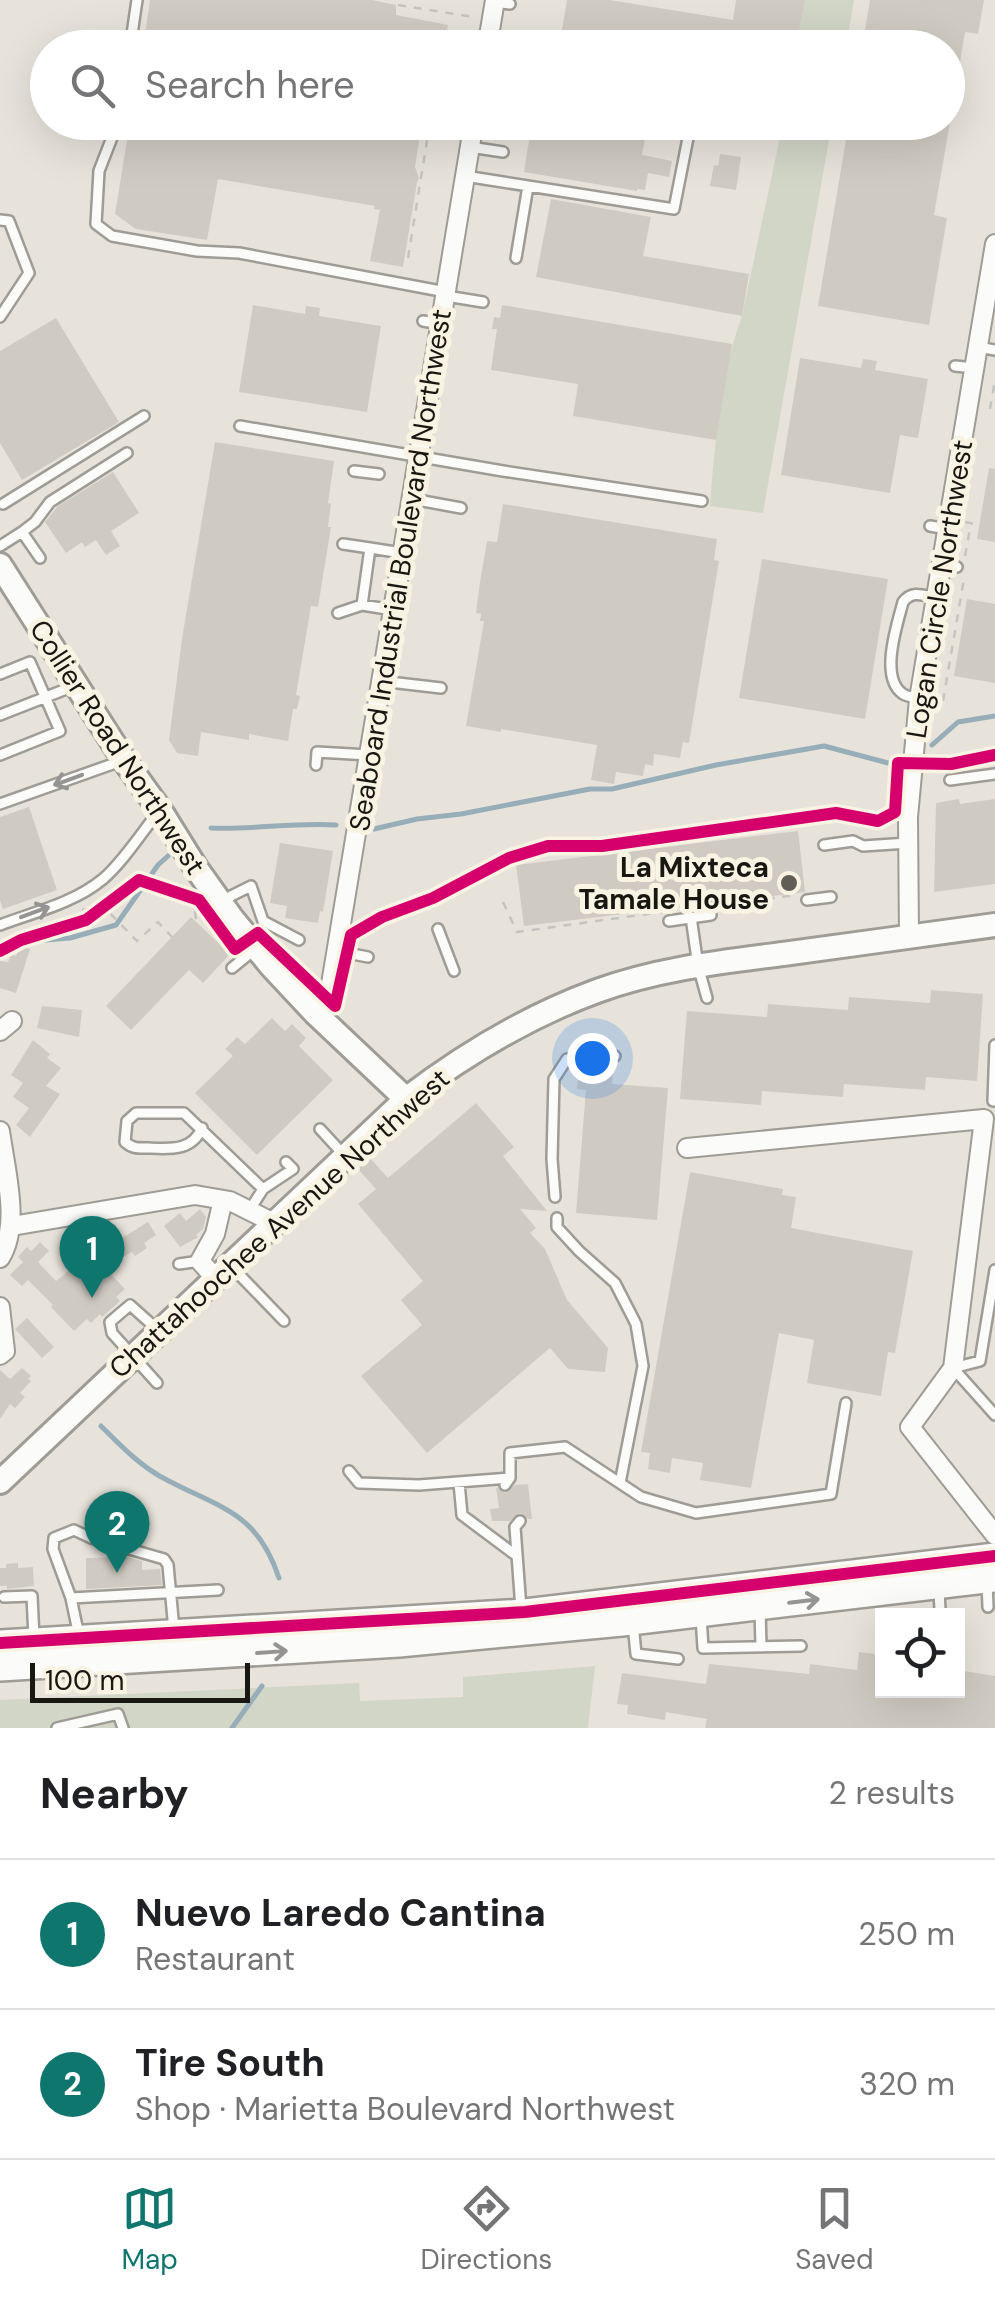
<!DOCTYPE html>
<meta charset="utf-8">
<style>
body{margin:0;font-family:"DM Sans",sans-serif;background:#f2f2f2;color:#202124}
.controls{position:absolute;right:30px;bottom:30px;display:grid;overflow:hidden;border-radius:0px;box-shadow:0 10px 40px #0002}
.controls button{width:90px;height:90px;display:grid;place-items:center;padding:0;border:0;border-bottom:2px solid #e0e0e0;background:#fff;color:#202124;font:50px sans-serif}
.scale{position:absolute;left:30px;bottom:25px;width:220px;box-sizing:border-box;padding-left:10px;border:5px solid #191712;border-top:0;font-size:28px;line-height:35px;white-space:nowrap;color:#191712;-webkit-text-stroke:8px #f9f3e3;paint-order:stroke}
.you{position:absolute;left:592px;top:1058px;width:35px;height:35px;margin:-25px;border:8px solid #fff;border-radius:50%;background:#1a73e8;box-shadow:0 0 0 15px #1a73e833}
.badge{display:grid;place-items:center;width:65px;height:65px;border-radius:50%;background:#0f766e;color:#fff;font-size:32px;font-weight:700}
.pin{position:absolute;translate:-50% -82px;filter:drop-shadow(0 2px 5px #0008)}
.pin::after{content:'';position:absolute;top:52px;width:35px;height:30px;background:inherit;clip-path:polygon(0 0,100% 0,50% 100%)}
.list{margin:0;padding:0;list-style:none}
h2{display:flex;justify-content:space-between;align-items:center;height:130px;margin:0;padding:0 40px;font-size:42px}
h2 small{font-size:32px;font-weight:400;color:#757577}
.list li{display:grid;grid-template-columns:65px 1fr auto;gap:30px;align-items:center;box-sizing:border-box;height:150px;padding:0 40px;border-top:2px solid #e0e0e0}
.list b{display:block;font-size:38px;white-space:nowrap}
.list p{margin:0;font-size:32px;white-space:nowrap;color:#757577}
.list em{font-size:32px;font-style:normal;color:#757577}
.icon{flex:none;width:55px;height:55px;fill:none;stroke:currentColor;stroke-width:2;stroke-linecap:round;stroke-linejoin:round}
.map{position:relative;flex:none;width:995px;height:1728px;overflow:hidden}
.search{position:absolute;background:#fff;box-shadow:0 10px 40px #0002;left:30px;right:30px;top:30px;height:110px;display:flex;align-items:center;gap:25px;box-sizing:border-box;padding:0 35px;border-radius:55px;color:#757577;font-size:38px}
.sheet{height:430px;background:#fff}
nav{display:flex;justify-content:space-around;align-items:center;box-sizing:border-box;height:140px;border-top:2px solid #e0e0e0;background:#fff;font-size:28px;color:#757577}
nav a{display:grid;justify-items:center;gap:5px}
nav .on{color:#0f766e}
.map>svg:first-child{display:block}
</style>
<div class="map">
<svg width="995" height="1728" viewBox="0 0 995 1728">
<rect width="100%" height="100%" fill="#e7e3db"/>
<path fill="#d2d6c7" d="M805 0H854L846 47 796 48Z
M783 123H832L763 513 710 506C715 442 720 376 742 316Z
M595 1666 588 1728H0V1700L359 1683 360 1701 463 1697V1677Z"/>
<g fill="none" stroke-linecap="round" stroke-linejoin="round">
<path stroke="#97aeb9" stroke-width="5" d="M932 745 958 722 995 716
M211 828C253 830 294 822 336 825
M374 829 417 819 461 814 590 789H612L716 765 824 746 888 763
M0 956 22 942 70 938 116 925 158 865 168 856
M101 1426C121 1446 141 1467 167 1480 222 1509 257 1512 279 1578
M232 1728 262 1686"/>
</g>
<path fill="#d0cbc2" d="M150 0H372L396 5V15L448 25 444 48H143Z
M567 0H610L733 20 736 0H805L796 48H559Z
M870 0H984L978 34 965 32 954 98 948 97V48H862Z
M130 122H422L415 167 419 178 417 183 403 267 370 261 380 210 374 209 375 206 218 179 207 240 136 229 115 214Z
M532 122H648L642 155 672 161 669 177 648 173 645 190 637 189V191L524 172Z
M849 122H950L934 215 947 218 929 325 818 306Z
M720 154 741 157 736 190 710 186 714 165 718 166Z
M551 199 651 217 643 256 749 274 742 316 536 277Z
M253 305 305 314 306 306 320 308 319 316 381 326 367 412 239 392Z
M502 305 732 344 716 440 573 416 578 384 491 370 497 329H492L494 317 500 318Z
M56 318 119 422 22 480 0 443V351Z
M800 358 861 368 863 359 877 361 875 370 928 379 918 438 900 435 890 493 781 475Z
M215 442 334 461 328 503 331 504 328 527H331L318 607 311 606 296 695 300 696 297 709H293L288 741 249 734V740L201 732 198 756 177 753 169 740 182 639Z
M989 468 995 469V542L977 539Z
M113 472 139 513 111 531 120 546 106 555 96 540 85 547 82 542 66 553 45 522 58 506Z
M503 504 717 539 714 560 719 561 689 743 683 742 680 758 654 754 653 766 645 764 643 776 616 772 614 784 591 780 597 745 501 729V732L466 726 484 621H480L481 614 476 613 480 582 487 541 497 542Z
M762 559 888 579 865 719 739 698Z
M967 599 995 604V683L954 676Z
M959 799 960 804 995 799V884L934 892 936 803Z
M29 807 57 890 3 909 0 900V817Z
M798 831 805 892 524 926 516 865Z
M280 843 333 851 323 912 320 911 318 923 285 918 287 906 270 903Z
M191 917 230 954 203 983 189 970 131 1030 106 1006Z
M20 946 30 949 16 993 0 988V961L8 962 11 954 16 956Z
M931 990 983 994 977 1081 926 1077 925 1090 844 1084 843 1097 762 1091 761 1105 680 1099 687 1011 767 1017 768 1004 848 1010 849 997 930 1003Z
M42 1006 82 1010 79 1037 37 1028Z
M272 1018 285 1031 292 1024 306 1038 299 1046 333 1080 257 1155 195 1093 233 1056 225 1049 237 1037 245 1044Z
M33 1040 50 1054 47 1058 61 1068 46 1086 60 1094 30 1137 16 1125 29 1108 13 1097 23 1083 11 1075Z
M593 1066H607V1071L613 1072 612 1084 668 1088 657 1220 576 1213 586 1090 577 1089 579 1069 593 1070Z
M476 1103 514 1147 503 1156 547 1211 520 1209 536 1228 530 1233 545 1249 567 1300 608 1348 605 1372 568 1369 550 1348 427 1453 361 1376 422 1325 401 1300 423 1281 358 1204 376 1189 358 1169 370 1158 388 1178Z
M690 1172 783 1189 782 1195 796 1197 791 1228 913 1251 895 1353 888 1352 881 1396 807 1383 814 1340 779 1333 751 1488 700 1480 703 1463 672 1458 670 1473 648 1469 650 1453 641 1452Z
M200 1209 206 1217 203 1229 196 1235 198 1237 180 1247 164 1226 180 1213 186 1221Z
M148 1222 156 1235 144 1243 147 1248 135 1256 132 1252 105 1268 125 1289 116 1297 120 1301 102 1317 100 1314 91 1323 87 1319 74 1331 51 1307 53 1305 28 1280 22 1286 10 1275 23 1262 18 1257 27 1247 31 1251 40 1242 49 1251 38 1262 56 1281 106 1241 109 1246Z
M27 1318 54 1347 42 1358 15 1329Z
M22 1368 31 1376 28 1379 31 1381 20 1393 25 1397 15 1408 10 1404 0 1419V1370L10 1379Z
M528 1484 532 1519H528L520 1513 510 1521H492L490 1509 499 1508 496 1487 505 1493 515 1485Z
M126 1557 142 1561V1570L160 1569 162 1585 86 1589V1558Z
M18 1563V1568L33 1567 34 1586 7 1589V1586H0V1568H6V1564Z
M859 1652 882 1655V1690H958V1670L995 1676V1728H705L707 1719 666 1712 665 1720 627 1714 628 1705 617 1704 622 1673 706 1684 709 1664 809 1674 810 1664 857 1670Z"/>
<g fill="none" stroke-linecap="round" stroke-linejoin="round">
<defs>
<path id="service" d="M494 2 510 4
M130 48 137 0
M118 122 99 171 96 224 112 236 197 251 239 253 446 292
M470 147 503 152
M465 176 674 209 688 138
M0 220 9 221 29 273 0 317
M516 258 528 186
M446 296 483 302
M423 321 441 324
M978 347 995 350
M955 366 974 368
M240 426 503 471 702 501
M354 471 379 474
M412 499 461 508
M3 504 144 416
M930 526 947 529
M22 532 35 522 50 502 127 453
M343 544 370 548 362 605
M0 546 22 532 40 558
M370 548 402 553
M941 564 957 567
M338 613 362 605 393 610
M0 674 30 662 60 731 0 755
M381 681 441 688
M919 699C915 698 906 696 903 694 879 678 897 625 903 602 912 590 922 595 936 598
M0 715 74 686
M316 765 317 752 369 755
M950 780 995 774
M0 804 124 760
M824 845 853 841 863 846 908 843
M223 900 251 886 263 921 299 940
M807 900 831 897
M691 917 698 966 707 998
M669 921 711 915
M0 925C35 912 74 903 103 879 123 862 142 832 159 811
M438 929 454 971
M337 951 368 957
M232 968 254 950
M995 1045 993 1101H995
M202 1128C192 1151 171 1149 149 1148 138 1148 133 1149 125 1142L127 1121 136 1113H184L263 1189 249 1211
M320 1129 343 1154
M263 1189 293 1169 286 1162
M555 1197 552 1159 554 1079 567 1059 615 1056
M557 1218V1227L579 1251 615 1283 636 1324 643 1366 620 1483
M179 1264 200 1261
M230 1265 284 1321
M995 1270 980 1361 953 1368 995 1415
M157 1383 112 1333 110 1322 130 1305 158 1330
M349 1471 359 1483 419 1485 510 1478
M459 1483 462 1515 517 1556
M505 1485 510 1478V1453L565 1447 641 1497 696 1513 831 1494 846 1403
M520 1521 515 1527 521 1609
M987 1583 988 1607
M939 1589 940 1611
M4 1597 32 1596 34 1638
M71 1598 53 1549 54 1538 74 1530 91 1538 164 1559 168 1565 174 1630
M760 1609 761 1647
M701 1616 703 1648 801 1646
M633 1624 636 1654 678 1659
M79 1636 71 1598 218 1590
M57 1728 118 1714 123 1728"/>
<path id="minor" d="M487 48 495 0
M909 937 908 817 919 699 995 244
M315 1013 326 998 331 984 474 122
M0 1031 12 1021
M0 1131C5 1169 21 1225 0 1258
M687 1148 984 1119 953 1368 910 1427 995 1535
M12 1226 195 1195 230 1201 274 1223
M215 1278 200 1261 215 1234 223 1200
M0 1307 5 1351 0 1355"/>
<path id="tertiary" d="M0 565 124 760 160 810 196 868 231 917 271 966 315 1013 406 1099
M0 1482 406 1099C465 1054 526 1017 597 991 657 969 721 962 783 954 854 944 924 935 995 925"/>
<path id="secondary" d="M0 1643 525 1612 995 1556
M0 1668 399 1644 622 1623 995 1579"/>
</defs>
<use href="#service" stroke="#9e9c95" stroke-width="14"/>
<use href="#minor" stroke="#9e9c95" stroke-width="22"/>
<use href="#tertiary" stroke="#9e9c95" stroke-width="28"/>
<use href="#secondary" stroke="#9e9c95" stroke-width="30"/>
<path stroke="#c6c4c1" stroke-width="2.5" stroke-dasharray="8 8" stroke-linecap="butt" d="M398 5 474 17
M408 258 430 122
M990 409 995 380
M965 522 976 524
M965 556 971 523
M943 701 964 579
M503 902 517 932 662 912
M719 905 796 895
M82 910 103 906 137 941 158 922 172 937
M196 919 195 912 199 907"/>
<use href="#service" stroke="#fbfbfa" stroke-width="9"/>
<use href="#minor" stroke="#fbfbfa" stroke-width="18"/>
<use href="#tertiary" stroke="#fbfbfa" stroke-width="22"/>
<use href="#secondary" stroke="#fbfbfa" stroke-width="25"/>
<defs>
<path id="cycleway" d="M0 951 21 940 86 920 139 880 199 900 235 949 258 933 335 1006 351 935 382 917 433 898 509 858 548 846H602L836 813 878 821 895 812 898 763 951 764 995 755
M0 1643 525 1612 995 1556"/>
</defs>
<use href="#cycleway" stroke="#f9f3e3" stroke-width="19"/>
<use href="#cycleway" stroke="#d6006c" stroke-width="12"/>
</g>
<defs><path id="oneway-shaft" d="M-6 0H5M1.5-3L5.5 0L1.5 3" fill="none" stroke-width="1.6" stroke-linecap="round" stroke-linejoin="round" transform="scale(2.5)"/></defs>
<g stroke="#959492">
<use href="#oneway-shaft" transform="translate(68 780) rotate(160)"/>
<use href="#oneway-shaft" transform="translate(35 912) rotate(-20)"/>
<use href="#oneway-shaft" transform="translate(804 1601) rotate(-7)"/>
<use href="#oneway-shaft" transform="translate(272 1652) rotate(-4)"/>
</g>
<circle fill="#615e58" stroke="#f9f3e3" stroke-width="4" cx="789" cy="883" r="10"/>
<g text-anchor="middle" stroke-width="10" stroke-linejoin="round" paint-order="stroke">
<g font-size="28" fill="#191712" stroke="#f9f3e3">
<text transform="translate(400 570) rotate(-81)" y="10">Seaboard Industrial Boulevard Northwest</text>
<text transform="translate(939 589) rotate(-81)" y="10">Logan Circle Northwest</text>
<text transform="translate(118 747) rotate(57)" y="10">Collier Road Northwest</text>
<text transform="translate(279 1223) rotate(-42)" y="10">Chattahoochee Avenue Northwest</text>
</g>
<g font-size="28" font-weight="bold" fill="#191712" stroke="#f9f3e3" text-anchor="end">
<text x="769" y="877">La Mixteca<tspan x="769" dy="32">Tamale House</tspan></text>
</g>
</g>
</svg>
<div class="controls">
<button><svg class="icon" aria-label="locate" viewBox="0 0 24 24"><circle cx="12" cy="12" r="6"/><path d="M12 2v4M12 18v4M2 12h4M18 12h4"/></svg></button>
</div>
<div class="scale">100 m</div>
<div class="you"></div>
<div class="pin badge" style="left:92px;top:1298px">1</div>
<div class="pin badge" style="left:117px;top:1573px">2</div>
<div class="search"><svg class="icon" aria-label="search" viewBox="0 0 24 24"><circle cx="10" cy="10" r="6"/><path d="M15 15l6 6"/></svg>Search here</div>
</div>
<section class="sheet">
<h2>Nearby<small>2 results</small></h2>
<ul class="list">
<li><span class="badge">1</span><div><b>Nuevo Laredo Cantina</b><p>Restaurant</p></div><em>250 m</em></li>
<li><span class="badge">2</span><div><b>Tire South</b><p>Shop · Marietta Boulevard Northwest</p></div><em>320 m</em></li>
</ul>
</section>
<nav>
<a class="on"><svg class="icon" aria-label="map" viewBox="0 0 24 24"><path d="M3 6l6-2 6 2 6-2v14l-6 2-6-2-6 2zM9 4v14M15 6v14"/></svg>Map</a>
<a><svg class="icon" aria-label="directions" viewBox="0 0 24 24"><path d="M12 3l9 9-9 9-9-9zM9 14v-3h6M13 9l2 2-2 2"/></svg>Directions</a>
<a><svg class="icon" aria-label="saved" viewBox="0 0 24 24"><path d="M7 4h10v16l-5-4-5 4z"/></svg>Saved</a>
</nav>
